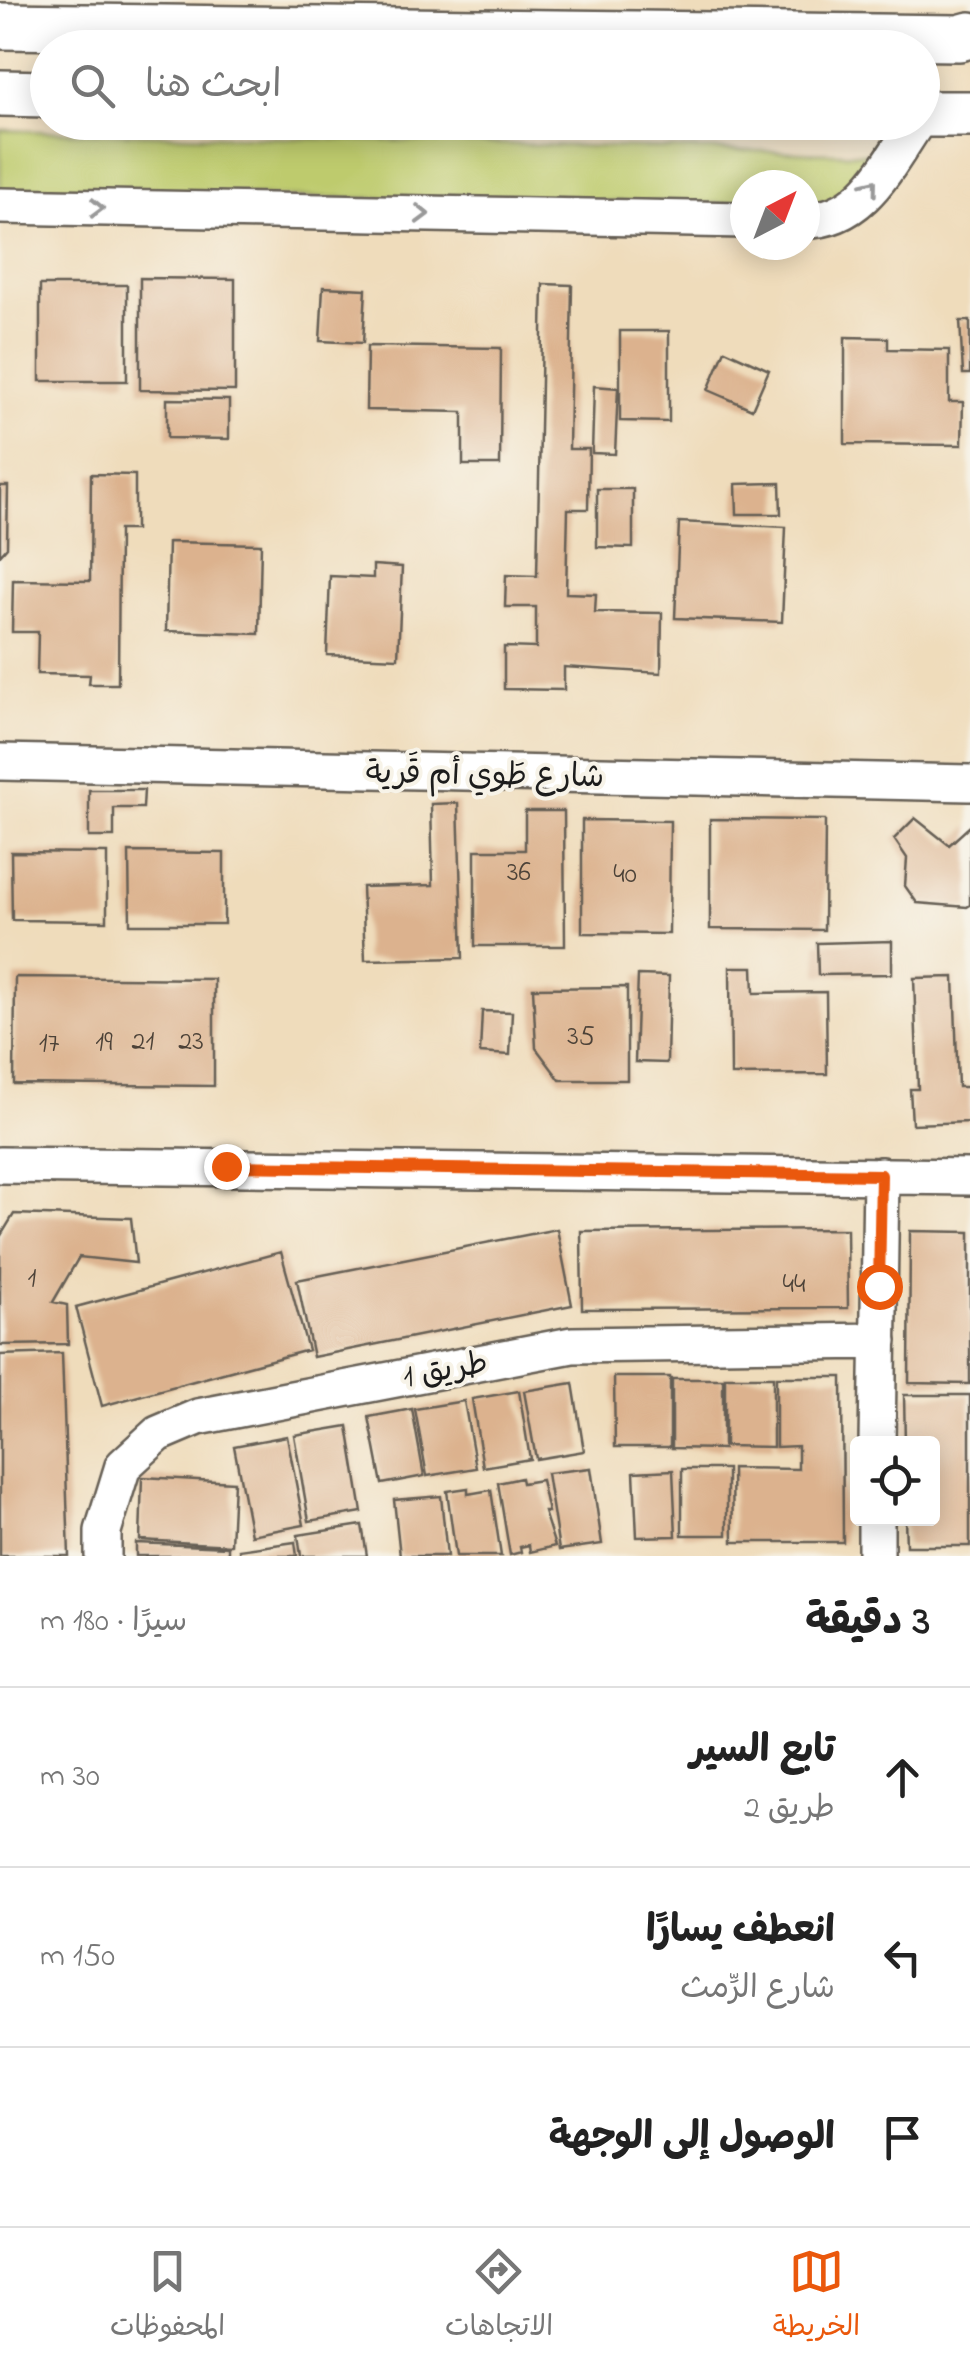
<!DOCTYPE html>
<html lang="ar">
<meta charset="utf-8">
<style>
body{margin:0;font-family:"Indie Flower","Playpen Sans Arabic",sans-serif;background:#f2f2f2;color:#222;direction:rtl}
.controls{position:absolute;right:30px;bottom:30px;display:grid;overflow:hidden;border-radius:10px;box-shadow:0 5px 25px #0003}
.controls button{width:90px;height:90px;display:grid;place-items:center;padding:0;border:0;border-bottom:2px solid #e0e0e0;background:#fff;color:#222;font:50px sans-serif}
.compass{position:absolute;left:730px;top:170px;width:90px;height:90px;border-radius:50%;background:#fff;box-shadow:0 5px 25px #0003;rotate:42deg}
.stop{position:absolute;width:30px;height:30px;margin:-22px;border:8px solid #ea580c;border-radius:50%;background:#fff}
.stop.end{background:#ea580c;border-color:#fff;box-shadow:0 2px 10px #0008}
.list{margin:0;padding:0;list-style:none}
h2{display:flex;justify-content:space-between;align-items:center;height:130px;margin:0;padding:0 40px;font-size:42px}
h2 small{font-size:32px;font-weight:400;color:#767676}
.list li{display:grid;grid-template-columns:65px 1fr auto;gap:30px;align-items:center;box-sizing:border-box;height:180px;padding:0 40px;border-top:2px solid #e0e0e0}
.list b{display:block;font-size:38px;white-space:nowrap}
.list p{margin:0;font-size:32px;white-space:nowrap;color:#767676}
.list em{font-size:32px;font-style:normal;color:#767676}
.icon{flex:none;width:55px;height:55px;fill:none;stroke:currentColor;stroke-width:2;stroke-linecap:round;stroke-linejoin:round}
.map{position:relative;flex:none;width:970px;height:1556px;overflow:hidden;direction:ltr}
.search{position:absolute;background:#fff;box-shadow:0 5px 25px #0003;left:30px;right:30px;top:30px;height:110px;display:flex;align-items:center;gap:25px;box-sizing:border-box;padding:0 35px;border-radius:55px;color:#767676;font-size:38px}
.sheet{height:670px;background:#fff}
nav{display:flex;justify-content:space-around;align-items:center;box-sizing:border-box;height:140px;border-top:2px solid #e0e0e0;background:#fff;font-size:28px;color:#767676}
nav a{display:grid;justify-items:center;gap:5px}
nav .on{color:#ea580c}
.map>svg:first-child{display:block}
</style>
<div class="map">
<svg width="970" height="1556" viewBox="0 0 970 1556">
<rect width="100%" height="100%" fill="#f7f3e8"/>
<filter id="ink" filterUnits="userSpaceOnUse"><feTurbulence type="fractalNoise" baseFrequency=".01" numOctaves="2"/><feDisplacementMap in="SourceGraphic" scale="20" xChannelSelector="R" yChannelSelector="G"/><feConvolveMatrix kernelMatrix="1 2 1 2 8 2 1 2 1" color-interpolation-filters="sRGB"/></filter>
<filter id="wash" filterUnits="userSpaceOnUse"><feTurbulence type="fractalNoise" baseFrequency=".0048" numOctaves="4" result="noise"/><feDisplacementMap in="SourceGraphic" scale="40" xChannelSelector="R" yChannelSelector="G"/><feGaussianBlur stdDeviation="2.25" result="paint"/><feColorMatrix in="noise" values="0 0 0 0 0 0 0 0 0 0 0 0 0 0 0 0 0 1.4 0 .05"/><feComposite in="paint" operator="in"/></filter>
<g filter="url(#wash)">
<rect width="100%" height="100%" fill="#efdcbb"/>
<path fill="#becb6d" stroke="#6d7444" stroke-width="2.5" d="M0 130 872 154 845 205H805V185H745V204L0 193Z"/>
<g id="blocks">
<path fill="#dcb28e" d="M140 278 235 279V391L140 390Z
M543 284 572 285 569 449H589L588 509H568L566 593 596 594 595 612 662 613 661 673 564 667V690L504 689V647L536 648V607H505L506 575 537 576Z
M40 285H127V381H40Z
M323 287 366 289 363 343 320 341Z
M960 321H970V374H963Z
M620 331H669V422L620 421Z
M845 337 888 338V349L949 350V402H963L962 445 845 444Z
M367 346 501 348 500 465H463V412L366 410Z
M725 350 769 370 752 409 708 390Z
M594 386 618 388 615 454 592 453Z
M167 399 229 400V439L167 438Z
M91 474 135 475V530H119L118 684H89L90 675 37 674 38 632H12L13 580 90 581Z
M780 483 781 514H737L736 484Z
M0 486H8L7 547 0 555Z
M597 489H633V548L597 547Z
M679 522 786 527 782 622 675 618Z
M168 542 261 544 259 634 166 631Z
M373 565 402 567 398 658 327 655 330 576 373 578Z
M89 790H144L143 808H114V837H89Z
M458 803 463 958 365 960 362 887 433 885 431 804Z
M525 811H564L565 946H475V850H525Z
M915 818 949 845 970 826V905L967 907 917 903 905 886 907 858 894 839Z
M710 819 825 820 824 930 710 929Z
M582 820 670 821 669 934 582 933Z
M11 852 107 853V921L12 920Z
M129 852 224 853V924H130Z
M892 941V974L818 975 817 943Z
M730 967H753L754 993 826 992 827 1074 731 1075Z
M638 975 669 976 667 1063 635 1062Z
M15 977 214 979V1086L14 1084Z
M954 977 958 1087H970V1122L912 1124 910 1089H918L914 978Z
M627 987V1080H560L536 1048 533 988Z
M482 1011 512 1012 510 1055 480 1053Z
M14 1214 131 1218 136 1263 79 1257 53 1302 67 1305 68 1344 0 1345V1237Z
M557 1229 572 1305 313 1357 297 1280Z
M847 1229 848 1308 582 1309 581 1231Z
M910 1231 970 1232V1384L909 1383Z
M281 1252 308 1350 102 1406 76 1307Z
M62 1353 69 1556H0V1355Z
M614 1377H670V1447H615Z
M725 1377H773V1447L725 1446Z
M776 1377H842L843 1542H733L732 1468 798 1469V1446L776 1447Z
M672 1379H723V1449L672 1448Z
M573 1383 584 1451 536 1459 524 1391Z
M519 1391 530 1459 483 1467 472 1399Z
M904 1395H970V1546H906L905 1518H932V1444H905Z
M464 1401 476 1468 427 1476 415 1409Z
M412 1409 424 1476 382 1484 369 1417Z
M348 1426 362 1512 309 1521 294 1435Z
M287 1436 304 1525 251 1535 234 1446Z
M591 1468 602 1544 559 1550 547 1473Z
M682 1469H727V1535H682Z
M673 1470 676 1536 637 1537 634 1472Z
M142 1477 234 1482 231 1545 140 1540Z
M521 1478 522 1483 541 1480 548 1512H544L555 1546 530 1552 529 1545 520 1547 521 1552 510 1555 498 1483Z
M468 1488V1494L491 1490 501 1556H456L447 1491Z
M441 1496 447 1556H400L394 1500Z
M362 1525 367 1556H301L298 1535Z
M295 1542 297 1556H240L239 1550Z
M136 1543 228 1547V1556H136Z"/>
</g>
</g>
<g filter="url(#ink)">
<use href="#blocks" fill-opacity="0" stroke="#665f54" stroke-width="2.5"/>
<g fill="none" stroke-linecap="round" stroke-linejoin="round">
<defs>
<path id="minor" d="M0 206 745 220
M805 220C863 221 888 164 917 122
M0 762 970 783
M0 1165 970 1177
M877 1444 881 1175
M103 1556V1531L123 1466 158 1434 198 1417 572 1345 879 1341
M876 1556V1518"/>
<path id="major" d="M0 26 959 38 970 35
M0 93 48 94
M922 114H970"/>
</defs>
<use href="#minor" stroke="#665f54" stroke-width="40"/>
<use href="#major" stroke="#665f54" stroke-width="50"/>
<use href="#minor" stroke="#fff" stroke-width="35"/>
<use href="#major" stroke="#fff" stroke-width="45"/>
</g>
<defs><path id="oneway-chevron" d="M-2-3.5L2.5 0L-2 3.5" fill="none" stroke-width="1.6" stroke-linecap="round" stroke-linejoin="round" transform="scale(2.5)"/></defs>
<g stroke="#999">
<use href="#oneway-chevron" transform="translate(871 186) rotate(-51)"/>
<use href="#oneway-chevron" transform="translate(97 208) rotate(1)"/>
<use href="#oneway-chevron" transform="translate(422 214) rotate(1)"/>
</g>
</g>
<g fill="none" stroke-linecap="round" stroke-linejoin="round" filter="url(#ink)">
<path stroke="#ea580c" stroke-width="12" d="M226 1166 881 1175 879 1286"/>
</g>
<g text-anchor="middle" stroke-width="8" stroke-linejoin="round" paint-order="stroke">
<g font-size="28" fill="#4c4238">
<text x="519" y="880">36</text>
<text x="625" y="882">40</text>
<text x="581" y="1044">35</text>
<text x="143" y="1049">21</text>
<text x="191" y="1049">23</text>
<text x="104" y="1050">19</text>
<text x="49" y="1051">17</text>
<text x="32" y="1286">1</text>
<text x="794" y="1292">44</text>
</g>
<g font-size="32" fill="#1c1c1c" stroke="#f7f3e8">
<text transform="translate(485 773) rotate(1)" y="11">شارع طَوي أم قَرية</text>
<text transform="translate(445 1368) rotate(-10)" y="11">طريق 1</text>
</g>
</g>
</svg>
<div class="controls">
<button><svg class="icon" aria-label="locate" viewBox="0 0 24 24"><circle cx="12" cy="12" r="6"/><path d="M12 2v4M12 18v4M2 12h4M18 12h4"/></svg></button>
</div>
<svg class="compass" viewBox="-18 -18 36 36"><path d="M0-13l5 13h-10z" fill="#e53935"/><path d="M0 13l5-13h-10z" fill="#767676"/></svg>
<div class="stop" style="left:879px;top:1286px"></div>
<div class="stop end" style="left:226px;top:1166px"></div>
<div class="search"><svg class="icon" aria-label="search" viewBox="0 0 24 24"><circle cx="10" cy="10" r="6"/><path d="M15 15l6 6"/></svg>ابحث هنا</div>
</div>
<section class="sheet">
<h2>3 دقيقة<small>سيرًا · 180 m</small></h2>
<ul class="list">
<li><svg class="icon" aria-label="ahead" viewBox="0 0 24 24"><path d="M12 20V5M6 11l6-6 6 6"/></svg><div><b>تابع السير</b><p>طريق 2</p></div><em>30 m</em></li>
<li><svg class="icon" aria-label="left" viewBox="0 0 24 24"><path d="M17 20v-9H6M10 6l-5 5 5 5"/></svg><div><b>انعطف يسارًا</b><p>شارع الرِّمث</p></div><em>150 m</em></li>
<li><svg class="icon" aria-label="arrive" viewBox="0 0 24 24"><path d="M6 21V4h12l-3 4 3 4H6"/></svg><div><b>الوصول إلى الوجهة</b></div></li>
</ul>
</section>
<nav>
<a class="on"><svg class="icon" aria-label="map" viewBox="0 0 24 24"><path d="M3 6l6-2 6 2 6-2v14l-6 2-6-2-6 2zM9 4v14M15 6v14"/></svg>الخريطة</a>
<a><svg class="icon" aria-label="directions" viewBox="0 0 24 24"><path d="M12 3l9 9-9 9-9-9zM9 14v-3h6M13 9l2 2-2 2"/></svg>الاتجاهات</a>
<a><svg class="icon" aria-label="saved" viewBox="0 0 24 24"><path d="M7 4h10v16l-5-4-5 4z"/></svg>المحفوظات</a>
</nav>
